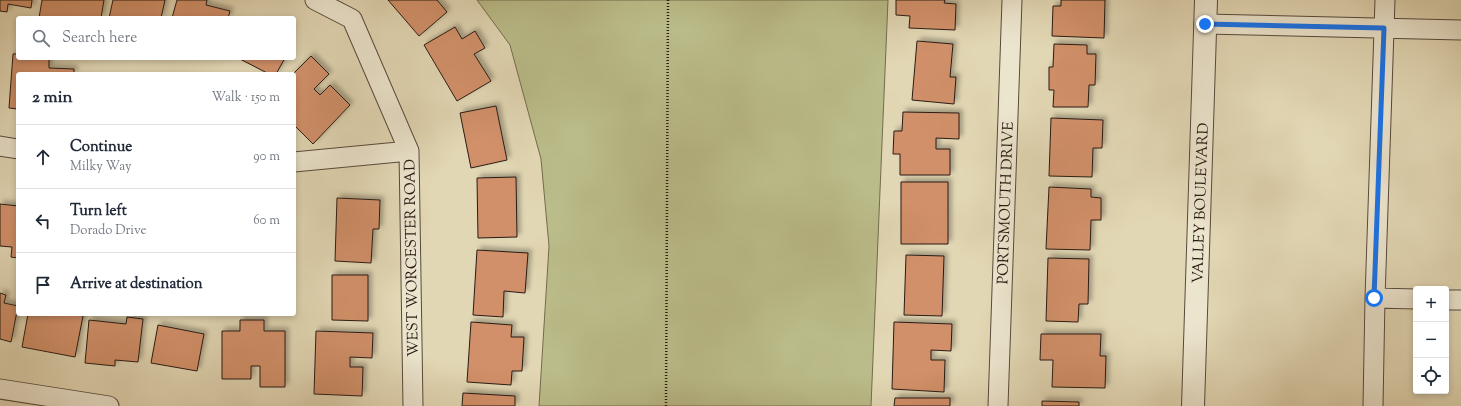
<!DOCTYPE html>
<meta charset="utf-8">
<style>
body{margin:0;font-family:"Sorts Mill Goudy",serif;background:#f2f2f3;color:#1f2937}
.controls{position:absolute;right:12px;bottom:12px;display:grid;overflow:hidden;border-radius:4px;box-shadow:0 2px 6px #0003}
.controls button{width:36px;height:36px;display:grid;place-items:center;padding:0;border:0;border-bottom:1px solid #e0e1e3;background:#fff;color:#1f2937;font:20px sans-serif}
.stop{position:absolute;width:12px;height:12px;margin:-9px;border:3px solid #1a73e8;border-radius:50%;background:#fff}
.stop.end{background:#1a73e8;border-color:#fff;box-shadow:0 1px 4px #0008}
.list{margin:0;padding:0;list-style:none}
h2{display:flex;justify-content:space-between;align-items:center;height:52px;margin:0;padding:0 16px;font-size:17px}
h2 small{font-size:13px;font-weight:400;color:#747a83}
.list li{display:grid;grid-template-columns:26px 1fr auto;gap:12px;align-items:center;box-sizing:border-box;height:64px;padding:0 16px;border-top:1px solid #e0e1e3}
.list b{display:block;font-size:15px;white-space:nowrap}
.list p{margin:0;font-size:13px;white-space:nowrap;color:#747a83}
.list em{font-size:13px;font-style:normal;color:#747a83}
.icon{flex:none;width:22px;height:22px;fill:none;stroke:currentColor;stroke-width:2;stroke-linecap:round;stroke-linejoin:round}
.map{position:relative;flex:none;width:1461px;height:406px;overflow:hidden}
.search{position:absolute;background:#fff;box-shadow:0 2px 6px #0003;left:16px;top:16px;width:280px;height:44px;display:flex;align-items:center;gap:10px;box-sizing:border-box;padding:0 14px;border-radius:4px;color:#747a83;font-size:15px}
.panel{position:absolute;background:#fff;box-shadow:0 2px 6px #0003;left:16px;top:72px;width:280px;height:244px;border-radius:4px}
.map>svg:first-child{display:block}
</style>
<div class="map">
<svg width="1461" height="406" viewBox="0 0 1461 406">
<defs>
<filter id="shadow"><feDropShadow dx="3.5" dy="-3.5" stdDeviation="2" flood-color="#0004"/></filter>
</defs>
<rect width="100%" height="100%" fill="#e2d7b4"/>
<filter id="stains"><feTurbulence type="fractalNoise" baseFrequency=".005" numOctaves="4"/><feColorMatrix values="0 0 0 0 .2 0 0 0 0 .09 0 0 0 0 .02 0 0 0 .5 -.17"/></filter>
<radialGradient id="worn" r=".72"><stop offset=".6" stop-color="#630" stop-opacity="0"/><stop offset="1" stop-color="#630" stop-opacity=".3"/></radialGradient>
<path fill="#babc89" stroke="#726c4f" d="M477 0H888L871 406H539L549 246 541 159 510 45Z"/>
<path fill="#d19069" stroke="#291b15" filter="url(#shadow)" d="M0 0H32L31 8 8 4 7 12 0 11Z
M42 0H104L101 18H39Z
M113 0H165L161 18H109Z
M177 0H207L206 5 230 11 228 18H172Z
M388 0H437L447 12 419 36Z
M896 0H945L944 3 956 4 955 30 909 28 910 16 896 15Z
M1061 0H1105L1104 38 1052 36 1053 6H1061Z
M455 27 462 39 475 31 485 48 474 54 491 81 457 101 424 45Z
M917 41 953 44 950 77H956L954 104 912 100Z
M1054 44 1087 45V54H1096L1095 85H1089L1088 107H1053L1054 90H1049V67H1053Z
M13 54H18V58H49V68L74 69V74H18V109L9 108Z
M311 56 329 74 314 89 320 95 330 85 350 105 313 144 294 125 293 74Z
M238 58H285L276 74H269Z
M496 106 507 160 471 168 460 113Z
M903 112 959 113V139L936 138V149H950V175H900V154H893L894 131H902Z
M1051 118 1103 120 1102 148H1093L1092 177 1049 176Z
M516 177 517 237 478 238 477 178Z
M901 182H948V244H901Z
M1049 187 1091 189V197L1101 198V220H1091L1090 250 1046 249Z
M337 198 380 200 379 229H373L371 263 335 261Z
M0 204 18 206V258L11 257 12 247 0 246Z
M477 250 528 253 525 293 504 291 503 317 473 315Z
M906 255 944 256 942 316 904 315Z
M1048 258 1089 259 1088 304H1079L1078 322 1046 321Z
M332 275H368V321L332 320Z
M0 293 6 295 4 303 18 306 11 342 0 339Z
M28 314H73L83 316 75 357 22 347Z
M127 317 143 319 138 362 115 360V366L85 363 89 320 126 324Z
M240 320H264V331H285V387H260V366H251V379H222V331H240Z
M471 322 512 325 511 337H524L522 371H512L511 385 467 382Z
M894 322 952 324 951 351 931 350V360H945L944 392 892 389Z
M158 325 204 334 197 371 151 363Z
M316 331 373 333 372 358 350 357V367H363L362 396 314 394Z
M1041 334H1101L1100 356H1106L1105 388 1052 387 1053 360H1040Z
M463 393 515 396V406H462Z
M895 398H950V406H894Z
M1042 401 1079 402V406H1042Z"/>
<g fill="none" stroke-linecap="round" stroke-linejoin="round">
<defs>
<path id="minor" d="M315 0 352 19 409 151 413 406
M1205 24 1461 30
M0 146 18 149
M294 162 409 151
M1375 298 1416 299
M1446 300H1461
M0 389 109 406
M998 406 1012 0
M1373 406 1375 298 1385 0"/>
<path id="tertiary" d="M1193 406 1206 0"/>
</defs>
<use href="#minor" stroke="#574a3d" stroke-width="21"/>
<use href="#tertiary" stroke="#574a3d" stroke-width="24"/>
<path stroke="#291b15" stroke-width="2.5" stroke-dasharray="1 2" stroke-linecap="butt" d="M666 406 668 0"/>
<use href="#minor" stroke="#ece5ce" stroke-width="19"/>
<use href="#tertiary" stroke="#ece5ce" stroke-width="22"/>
</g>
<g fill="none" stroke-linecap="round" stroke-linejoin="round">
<path stroke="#1a73e8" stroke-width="5" d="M1205 24 1384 28 1374 298"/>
</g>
<g text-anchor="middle" stroke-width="4" stroke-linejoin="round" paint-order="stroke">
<g font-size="15" fill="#291b15" stroke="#ece5ce">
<text transform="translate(1005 203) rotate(-88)" y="5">PORTSMOUTH DRIVE</text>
<text transform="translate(1200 203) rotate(-88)" y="5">VALLEY BOULEVARD</text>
<text transform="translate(411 258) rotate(-91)" y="5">WEST WORCESTER ROAD</text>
</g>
</g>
<rect width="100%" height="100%" filter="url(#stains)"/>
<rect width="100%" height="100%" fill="url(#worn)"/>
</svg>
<div class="controls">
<button>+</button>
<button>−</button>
<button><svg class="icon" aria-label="locate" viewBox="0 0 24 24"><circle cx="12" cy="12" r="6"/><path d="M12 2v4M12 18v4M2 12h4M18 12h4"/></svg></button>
</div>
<div class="stop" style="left:1374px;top:298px"></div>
<div class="stop end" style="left:1205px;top:24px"></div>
<div class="search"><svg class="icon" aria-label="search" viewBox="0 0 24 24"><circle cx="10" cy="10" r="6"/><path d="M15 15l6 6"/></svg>Search here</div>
<section class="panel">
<h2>2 min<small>Walk · 150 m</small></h2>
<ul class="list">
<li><svg class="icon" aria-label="ahead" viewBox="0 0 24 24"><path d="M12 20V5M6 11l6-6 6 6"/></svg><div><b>Continue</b><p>Milky Way</p></div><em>90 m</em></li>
<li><svg class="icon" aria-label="left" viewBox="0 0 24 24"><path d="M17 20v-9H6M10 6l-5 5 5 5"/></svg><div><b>Turn left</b><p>Dorado Drive</p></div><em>60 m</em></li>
<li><svg class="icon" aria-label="arrive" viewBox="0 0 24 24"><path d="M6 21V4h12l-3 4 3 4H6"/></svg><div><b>Arrive at destination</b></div></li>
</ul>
</section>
</div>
